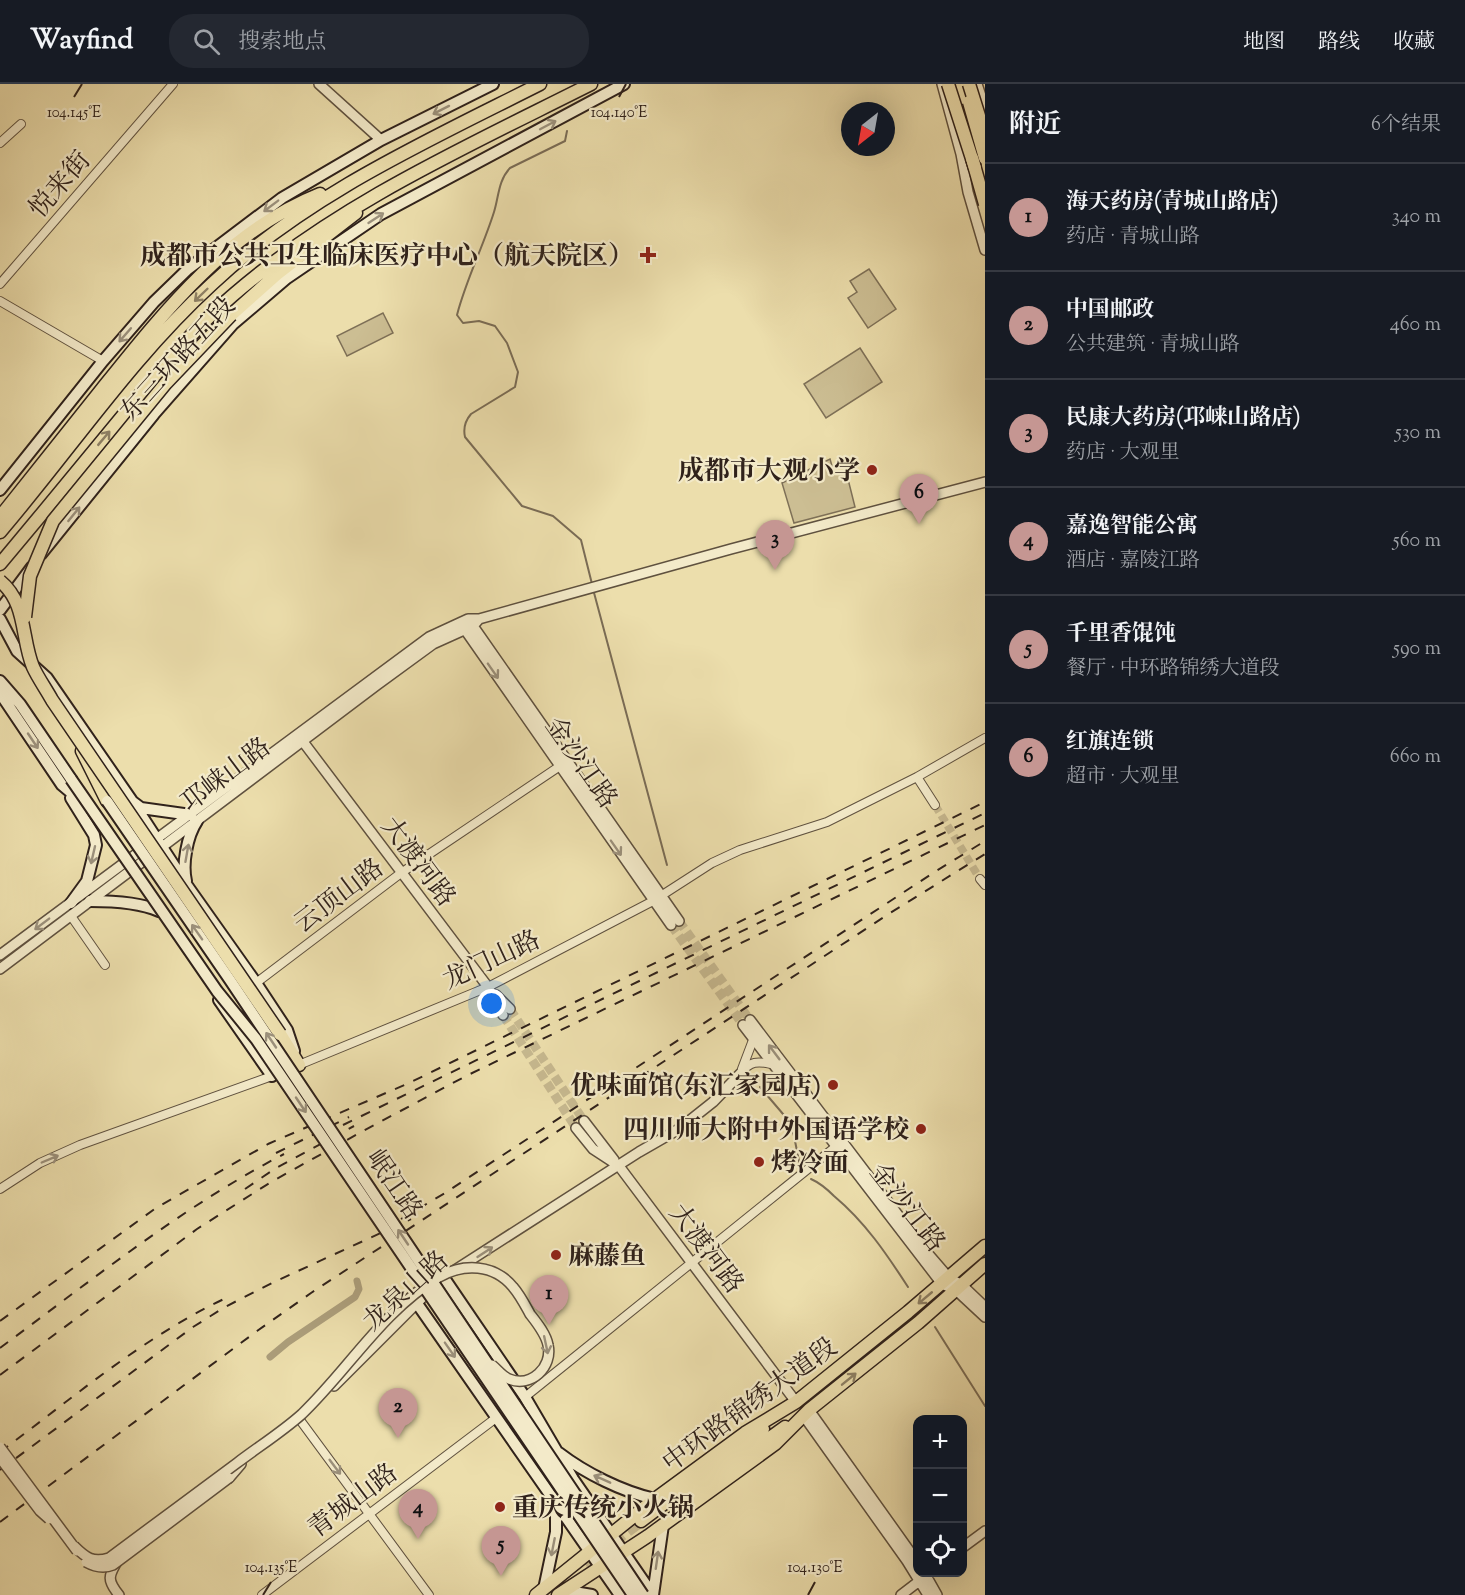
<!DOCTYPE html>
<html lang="zh">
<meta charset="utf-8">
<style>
body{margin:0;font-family:"Sorts Mill Goudy","Noto Serif SC",serif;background:#242831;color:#f1f3f6}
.controls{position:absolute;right:18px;bottom:18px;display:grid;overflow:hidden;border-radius:12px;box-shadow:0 6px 24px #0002}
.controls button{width:54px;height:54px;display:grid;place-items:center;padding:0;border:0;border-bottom:2px solid #363941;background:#171b24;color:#f1f3f6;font:30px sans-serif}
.compass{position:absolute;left:841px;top:18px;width:54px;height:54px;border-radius:50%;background:#171b24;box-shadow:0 6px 24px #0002;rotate:211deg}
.you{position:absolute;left:492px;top:920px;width:21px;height:21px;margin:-15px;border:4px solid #fff;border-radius:50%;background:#1a73e8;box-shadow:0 0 0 9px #1a73e833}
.badge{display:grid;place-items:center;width:39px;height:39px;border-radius:50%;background:#c59692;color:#111;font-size:20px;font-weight:700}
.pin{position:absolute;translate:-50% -50px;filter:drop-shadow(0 2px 3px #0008)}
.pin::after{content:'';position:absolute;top:32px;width:21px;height:18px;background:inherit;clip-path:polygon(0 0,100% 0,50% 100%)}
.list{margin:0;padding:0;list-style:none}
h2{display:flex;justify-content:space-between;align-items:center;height:78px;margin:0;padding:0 24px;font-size:26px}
h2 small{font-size:20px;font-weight:400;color:#9ea1a6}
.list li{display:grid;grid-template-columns:39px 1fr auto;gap:18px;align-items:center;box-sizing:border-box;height:108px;padding:0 24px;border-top:2px solid #363941}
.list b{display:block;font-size:22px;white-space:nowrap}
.list p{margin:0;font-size:20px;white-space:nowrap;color:#9ea1a6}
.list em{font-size:20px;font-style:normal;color:#9ea1a6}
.icon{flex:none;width:33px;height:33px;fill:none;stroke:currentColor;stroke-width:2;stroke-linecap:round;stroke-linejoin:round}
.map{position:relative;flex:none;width:985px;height:1511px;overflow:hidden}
header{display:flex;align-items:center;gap:36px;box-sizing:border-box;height:84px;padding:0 30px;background:#171b24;border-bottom:2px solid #363941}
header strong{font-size:28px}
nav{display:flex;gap:33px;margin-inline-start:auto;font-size:21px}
.search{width:420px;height:54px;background:#242831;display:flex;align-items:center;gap:15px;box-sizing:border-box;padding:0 21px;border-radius:24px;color:#9ea1a6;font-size:22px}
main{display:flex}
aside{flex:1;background:#171b24}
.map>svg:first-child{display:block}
</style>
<header>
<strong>Wayfind</strong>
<div class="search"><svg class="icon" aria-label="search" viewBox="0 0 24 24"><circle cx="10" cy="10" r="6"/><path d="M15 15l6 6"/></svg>搜索地点</div>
<nav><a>地图</a><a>路线</a><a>收藏</a></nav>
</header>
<main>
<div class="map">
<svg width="985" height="1511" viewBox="0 0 985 1511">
<rect width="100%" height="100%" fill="#ecdeac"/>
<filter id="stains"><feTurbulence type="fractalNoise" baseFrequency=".00333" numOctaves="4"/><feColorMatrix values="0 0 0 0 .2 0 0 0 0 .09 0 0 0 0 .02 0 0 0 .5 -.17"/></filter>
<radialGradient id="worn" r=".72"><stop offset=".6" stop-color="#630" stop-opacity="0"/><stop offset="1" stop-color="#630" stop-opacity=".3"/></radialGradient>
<path fill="#ccbe93" stroke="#7e7057" stroke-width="1.5" d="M869 185 896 225 868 244 848 214 857 208 850 197Z
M383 229 393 249 347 272 337 252Z
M860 264 882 298 826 334 804 300Z
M830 375 834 389 846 387 855 423 794 439 782 399Z"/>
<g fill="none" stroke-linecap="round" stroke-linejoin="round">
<path stroke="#7a6c55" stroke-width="2" d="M567 47 565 57 510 84C498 97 499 112 494 128 483 163 466 196 457 231L463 239 479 237 495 242 507 259 518 288 515 303 471 330C465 337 463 344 465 353L522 422 553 432 581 456 592 500
M593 505 667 781
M760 1003 789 1037 794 1052 800 1082
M811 1095C820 1099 827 1105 834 1112 865 1138 886 1169 908 1203
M935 1243 985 1322"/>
<path stroke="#ac9e7b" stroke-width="7" d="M270 1273 288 1258 355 1213 359 1205 357 1197"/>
<path stroke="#c6b88f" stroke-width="8" stroke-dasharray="8 4" stroke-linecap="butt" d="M935 721 980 795"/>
<path stroke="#c6b88f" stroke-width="9" stroke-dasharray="9 4.5" stroke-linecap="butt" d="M679 837 750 936
M671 841 743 941
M510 925 584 1037
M503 931 576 1044"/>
<path stroke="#c6b88f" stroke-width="12" stroke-dasharray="12 6" stroke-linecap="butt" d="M584 1479 641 1437"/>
<defs>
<path id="minor" d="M0 59 21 40
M0 200 173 0
M0 217 103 277
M917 693 935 721
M980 795 985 801
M71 832 105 881
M256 899 401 789 563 680
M742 985 753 956
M741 989C750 977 758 977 771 980
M0 1105 40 1079 80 1061 272 992 488 903 653 817 712 779 740 766 827 738 917 693 985 654
M525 1313 839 1060
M300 1336 429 1511
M262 1511 496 1334"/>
<path id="tertiary" d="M319 0 381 56
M942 0 961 70 968 108 985 166
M977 0 985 24
M471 539 679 837
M461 540 671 841
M301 655 488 903 503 931
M0 871 429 553 468 535H479L731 465 985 398
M0 885 377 601 433 560 473 542 479 535
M496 911 510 925
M750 936 923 1164 949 1194 962 1201 985 1223
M743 941 942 1200 956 1206 985 1233
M584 1037 614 1076
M576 1044 593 1065 619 1082 796 1318
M455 1186 639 1068 679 1045 713 1018 741 989
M334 1302 432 1204
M809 1326 918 1479
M803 1331 907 1477 928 1511
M229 1394 241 1380
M962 1464 985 1447
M118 1476C108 1492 107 1496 119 1511
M924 1488 937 1511
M901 1511 931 1488"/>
<path id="secondary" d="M0 406 103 277 154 218 188 185 282 114 381 56 493 0
M41 470 154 330 233 240 287 194 381 130 624 0
M0 526 32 483
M0 535 17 567 47 594 132 717 188 803 256 899 287 946 294 967
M0 597 20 620 71 695
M0 609 62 701 87 722
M71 714 94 751 96 761 87 797 71 819
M133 718 141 724 191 731
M186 797C182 780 187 752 197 737
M90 817C111 817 139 818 159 827
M219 916 272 992
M444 1194 525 1313 573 1395 653 1511
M416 1218 620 1511
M559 1369C585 1389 623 1408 655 1415
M544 1505 556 1448V1421
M566 1511 580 1509 592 1511
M653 1511 663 1441"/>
<path id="primary" d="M682 1417 785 1343
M641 1437 763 1345
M536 1511 655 1415 745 1349 796 1318 908 1228 985 1162
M558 1511 648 1452 775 1360 809 1326 918 1239 985 1180"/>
<path id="trunk" d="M231 231 277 190 356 129
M0 433C34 390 68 348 102 305 163 229 227 147 320 110
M0 448C71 365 131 274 212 200 307 111 425 58 540 0
M0 480C42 430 83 380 125 329 158 289 192 246 232 212 338 120 466 63 591 0
M82 667 107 717
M280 950 299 981"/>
</defs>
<use href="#minor" stroke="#5f513f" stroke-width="10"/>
<use href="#tertiary" stroke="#5f513f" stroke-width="12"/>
<use href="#secondary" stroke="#30221b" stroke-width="14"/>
<use href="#primary" stroke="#30221b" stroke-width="15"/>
<use href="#trunk" stroke="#30221b" stroke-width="15"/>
<use href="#minor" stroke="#f3eac9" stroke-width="8"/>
<use href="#tertiary" stroke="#f3eac9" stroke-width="9"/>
<use href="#secondary" stroke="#f3eac9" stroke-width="10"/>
<use href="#primary" stroke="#ecdeac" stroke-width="12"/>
<use href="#trunk" stroke="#ecdeac" stroke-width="12"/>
<path stroke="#30221b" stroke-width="2" stroke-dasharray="10 10" stroke-linecap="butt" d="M343 1041 985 729
M276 1069 349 1033
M245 1105 276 1084 354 1042
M401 1135 445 1109 933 789 985 757
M0 1237 156 1124 268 1060 409 999 985 718
M0 1264C92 1196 182 1123 284 1070
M0 1291 197 1145 271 1098 363 1047 466 992 985 741
M0 1368C73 1314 143 1253 226 1214
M0 1386 193 1243 225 1223 272 1199 411 1135
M0 1438 257 1247 311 1209 887 831 985 770"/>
<defs>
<path id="tertiary-bridge" d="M0 1363 77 1467
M0 1374 40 1427 49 1435
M74 1462C86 1474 93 1479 109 1474 152 1442 194 1411 237 1379 258 1363 282 1348 302 1330 349 1285 382 1227 439 1193 464 1179 494 1180 513 1203 520 1211 525 1221 530 1230 537 1239 546 1250 548 1261 553 1283 531 1304 509 1295 502 1292 498 1286 492 1281
M86 1478C95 1483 103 1485 113 1481L229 1394"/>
<path id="secondary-bridge" d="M71 695 217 907 256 955 633 1511
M107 717 230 896 643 1511"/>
<path id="primary-bridge" d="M969 18 985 74
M972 74 985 120"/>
<path id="trunk-bridge" d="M948 0 975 84
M969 0 985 51
M0 497C27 519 21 554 33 583 38 594 46 605 52 616L280 950
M25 533 30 492 53 437 166 299 231 231"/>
</defs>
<use href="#tertiary-bridge" stroke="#5f513f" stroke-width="12" stroke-linecap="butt"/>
<use href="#secondary-bridge" stroke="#30221b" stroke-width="14" stroke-linecap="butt"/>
<use href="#primary-bridge" stroke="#30221b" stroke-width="15" stroke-linecap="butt"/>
<use href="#trunk-bridge" stroke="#30221b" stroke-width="15" stroke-linecap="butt"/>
<use href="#tertiary-bridge" stroke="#f3eac9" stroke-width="9"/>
<use href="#secondary-bridge" stroke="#f3eac9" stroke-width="10"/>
<use href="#primary-bridge" stroke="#ecdeac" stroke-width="12"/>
<use href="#trunk-bridge" stroke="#ecdeac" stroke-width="12"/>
</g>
<defs><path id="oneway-shaft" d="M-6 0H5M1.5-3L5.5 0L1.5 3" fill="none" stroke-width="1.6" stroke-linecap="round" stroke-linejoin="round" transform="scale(1.5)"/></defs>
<g stroke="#9b907b">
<use href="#oneway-shaft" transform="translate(441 26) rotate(153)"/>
<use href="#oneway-shaft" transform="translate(548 41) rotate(-28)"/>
<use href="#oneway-shaft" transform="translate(271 122) rotate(143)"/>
<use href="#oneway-shaft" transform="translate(376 134) rotate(-33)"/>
<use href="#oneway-shaft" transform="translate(125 251) rotate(131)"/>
<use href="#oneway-shaft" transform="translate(74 430) rotate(-51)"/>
<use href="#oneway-shaft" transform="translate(493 587) rotate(55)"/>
<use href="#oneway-shaft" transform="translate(33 657) rotate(56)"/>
<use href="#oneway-shaft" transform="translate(616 764) rotate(55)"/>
<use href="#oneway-shaft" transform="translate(187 769) rotate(-80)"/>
<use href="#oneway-shaft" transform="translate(93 771) rotate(103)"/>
<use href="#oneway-shaft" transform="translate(42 840) rotate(143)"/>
<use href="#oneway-shaft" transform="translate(197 848) rotate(-125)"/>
<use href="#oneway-shaft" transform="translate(271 956) rotate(-124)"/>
<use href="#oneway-shaft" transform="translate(774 968) rotate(-127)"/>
<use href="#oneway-shaft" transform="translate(301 1021) rotate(56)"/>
<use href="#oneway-shaft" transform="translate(50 1075) rotate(-23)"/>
<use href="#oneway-shaft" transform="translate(403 1153) rotate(-124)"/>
<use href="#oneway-shaft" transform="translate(485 1168) rotate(-33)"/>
<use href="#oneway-shaft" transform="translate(546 1261) rotate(78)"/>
<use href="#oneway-shaft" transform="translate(450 1266) rotate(55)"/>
<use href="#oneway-shaft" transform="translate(335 1383) rotate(53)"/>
<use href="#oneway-shaft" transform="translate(602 1395) rotate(-156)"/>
<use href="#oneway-shaft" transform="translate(553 1463) rotate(101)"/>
<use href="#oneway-shaft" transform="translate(657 1476) rotate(-82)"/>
</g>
<g stroke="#8e8064">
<use href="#oneway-shaft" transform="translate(201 211) rotate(136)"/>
<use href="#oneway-shaft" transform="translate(104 354) rotate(-50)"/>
<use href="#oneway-shaft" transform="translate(925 1214) rotate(140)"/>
<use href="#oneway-shaft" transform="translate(849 1295) rotate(-39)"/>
</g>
<path fill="none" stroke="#30221b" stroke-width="2" d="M74 13 82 0M619 13 626 0M263 1511 271 1498M808 1511 815 1498"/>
<g fill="#8f2418" stroke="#f3eac9" stroke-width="2">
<path d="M645 162h6v6h6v6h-6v6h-6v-6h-6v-6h6z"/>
<circle cx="872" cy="386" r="6"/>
<circle cx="833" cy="1001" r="6"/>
<circle cx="921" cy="1045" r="6"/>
<circle cx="759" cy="1078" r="6"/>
<circle cx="556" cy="1171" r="6"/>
<circle cx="500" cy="1423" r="6"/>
</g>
<g text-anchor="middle" stroke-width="4.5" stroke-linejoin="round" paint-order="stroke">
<g font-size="26" fill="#30221b" stroke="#f3eac9">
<text transform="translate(59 100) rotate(-49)" y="9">悦来街</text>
<text transform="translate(177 274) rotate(-48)" y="9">东三环路五段</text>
<text transform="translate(582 678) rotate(55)" y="9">金沙江路</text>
<text transform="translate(225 690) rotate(-37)" y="9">邛崃山路</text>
<text transform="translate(419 777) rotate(53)" y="9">大渡河路</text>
<text transform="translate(338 811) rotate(-37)" y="9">云顶山路</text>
<text transform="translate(491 875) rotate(-25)" y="9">龙门山路</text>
<text transform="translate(395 1100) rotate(56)" y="9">岷江路</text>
<text transform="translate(908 1123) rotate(52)" y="9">金沙江路</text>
<text transform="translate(707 1164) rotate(53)" y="9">大渡河路</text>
<text transform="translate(405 1206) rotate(-42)" y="9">龙泉山路</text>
<text transform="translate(749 1320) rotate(-36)" y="9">中环路锦绣大道段</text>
<text transform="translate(352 1416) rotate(-37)" y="9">青城山路</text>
</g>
<g font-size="26" font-weight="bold" fill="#30221b" stroke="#f3eac9" text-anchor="end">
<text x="634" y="180">成都市公共卫生临床医疗中心（航天院区）</text>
<text x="860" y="395">成都市大观小学</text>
<text x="821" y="1010">优味面馆(东汇家园店)</text>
<text x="909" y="1054">四川师大附中外国语学校</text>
<text x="771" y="1087" text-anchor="start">烤冷面</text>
<text x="568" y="1180" text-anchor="start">麻藤鱼</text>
<text x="512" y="1432" text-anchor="start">重庆传统小火锅</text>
</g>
</g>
<g font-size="15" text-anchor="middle" fill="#30221b" stroke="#f3eac9" stroke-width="4.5" stroke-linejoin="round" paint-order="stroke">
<text x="74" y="33">104.145°E</text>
<text x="619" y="33">104.140°E</text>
<text x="271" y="1488">104.135°E</text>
<text x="815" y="1488">104.130°E</text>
</g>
<rect width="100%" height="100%" filter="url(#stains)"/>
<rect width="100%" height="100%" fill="url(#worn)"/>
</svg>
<div class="controls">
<button>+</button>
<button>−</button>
<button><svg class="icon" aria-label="locate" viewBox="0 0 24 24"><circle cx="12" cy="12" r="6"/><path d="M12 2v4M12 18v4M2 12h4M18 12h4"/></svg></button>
</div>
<svg class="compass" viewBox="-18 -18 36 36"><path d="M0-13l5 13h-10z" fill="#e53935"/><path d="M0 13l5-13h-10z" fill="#9ea1a6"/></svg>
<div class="you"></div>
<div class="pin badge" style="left:549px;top:1241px">1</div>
<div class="pin badge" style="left:398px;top:1354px">2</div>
<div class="pin badge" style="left:775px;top:486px">3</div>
<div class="pin badge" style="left:418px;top:1455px">4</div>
<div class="pin badge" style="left:501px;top:1492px">5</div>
<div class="pin badge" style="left:919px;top:440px">6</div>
</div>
<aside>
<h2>附近<small>6个结果</small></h2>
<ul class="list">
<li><span class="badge">1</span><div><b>海天药房(青城山路店)</b><p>药店 · 青城山路</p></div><em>340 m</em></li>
<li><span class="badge">2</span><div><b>中国邮政</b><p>公共建筑 · 青城山路</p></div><em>460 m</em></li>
<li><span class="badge">3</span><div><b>民康大药房(邛崃山路店)</b><p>药店 · 大观里</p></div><em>530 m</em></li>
<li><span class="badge">4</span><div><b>嘉逸智能公寓</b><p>酒店 · 嘉陵江路</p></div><em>560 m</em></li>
<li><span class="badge">5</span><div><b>千里香馄饨</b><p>餐厅 · 中环路锦绣大道段</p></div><em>590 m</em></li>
<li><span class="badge">6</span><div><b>红旗连锁</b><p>超市 · 大观里</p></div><em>660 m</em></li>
</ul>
</aside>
</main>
